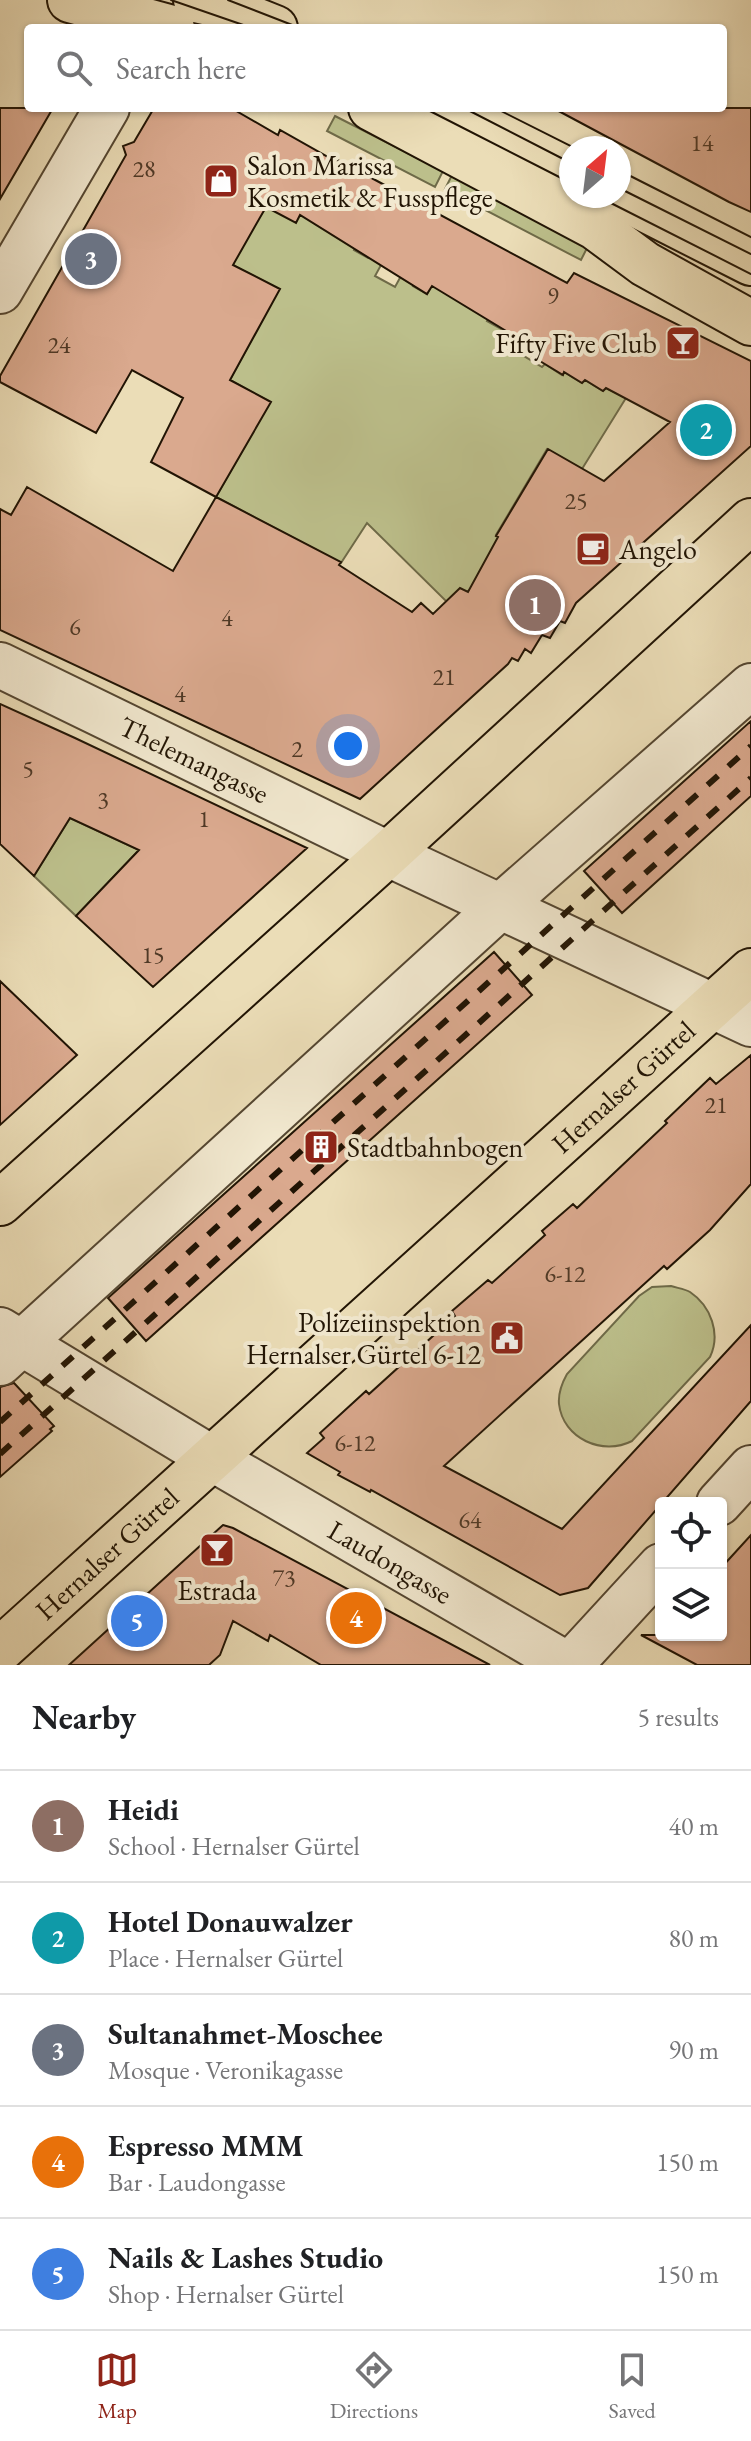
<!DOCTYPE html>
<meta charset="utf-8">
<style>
body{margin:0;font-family:"EB Garamond",serif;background:#f6f6f6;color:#202124}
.controls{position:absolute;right:24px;bottom:24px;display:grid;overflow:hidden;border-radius:8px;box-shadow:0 2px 6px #0004}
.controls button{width:72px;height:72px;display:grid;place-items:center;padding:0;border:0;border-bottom:2px solid #e0e0e0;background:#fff;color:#202124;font:40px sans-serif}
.compass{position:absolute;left:559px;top:136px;width:72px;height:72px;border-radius:50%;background:#fff;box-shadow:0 2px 6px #0004;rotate:28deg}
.you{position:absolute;left:348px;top:746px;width:28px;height:28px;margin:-20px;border:6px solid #fff;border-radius:50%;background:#1a73e8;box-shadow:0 0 0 12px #1a73e833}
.badge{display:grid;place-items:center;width:52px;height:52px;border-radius:50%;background:#8f2418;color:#fff;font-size:26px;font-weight:700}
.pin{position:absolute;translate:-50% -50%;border:4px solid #fff;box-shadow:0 2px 8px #0006}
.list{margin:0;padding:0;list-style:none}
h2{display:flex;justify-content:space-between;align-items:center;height:104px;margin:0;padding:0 32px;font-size:34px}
h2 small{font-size:26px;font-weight:400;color:#757577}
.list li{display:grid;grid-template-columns:52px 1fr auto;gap:24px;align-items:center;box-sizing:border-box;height:112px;padding:0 32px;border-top:2px solid #e0e0e0}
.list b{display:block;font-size:30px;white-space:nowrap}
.list p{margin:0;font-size:26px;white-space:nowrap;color:#757577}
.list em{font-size:26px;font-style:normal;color:#757577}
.icon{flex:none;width:44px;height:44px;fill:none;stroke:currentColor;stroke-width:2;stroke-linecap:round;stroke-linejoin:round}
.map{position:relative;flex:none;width:751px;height:1665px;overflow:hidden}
.search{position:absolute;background:#fff;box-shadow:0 2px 6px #0004;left:24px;right:24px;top:24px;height:88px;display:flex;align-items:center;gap:20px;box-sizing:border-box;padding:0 28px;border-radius:8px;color:#757577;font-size:30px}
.sheet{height:664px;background:#fff}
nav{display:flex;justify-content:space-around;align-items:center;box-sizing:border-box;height:112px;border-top:2px solid #e0e0e0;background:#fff;font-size:22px;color:#757577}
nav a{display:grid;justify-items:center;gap:4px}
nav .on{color:#8f2418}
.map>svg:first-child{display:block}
</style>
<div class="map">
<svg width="751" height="1665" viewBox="0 0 751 1665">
<rect width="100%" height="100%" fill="#ebddb7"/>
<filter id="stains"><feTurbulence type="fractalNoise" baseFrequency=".0025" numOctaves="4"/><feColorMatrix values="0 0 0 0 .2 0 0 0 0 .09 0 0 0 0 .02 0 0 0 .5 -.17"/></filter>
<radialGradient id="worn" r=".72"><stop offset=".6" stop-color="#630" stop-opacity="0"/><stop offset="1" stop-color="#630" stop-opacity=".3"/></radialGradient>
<path fill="#bcbf8b" stroke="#6e6a48" stroke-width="2" d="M335 116 443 171 435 187 327 131Z
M452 175 589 244 581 260 445 189Z
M273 196 301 213 360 238 354 250 368 258 374 247 387 254 375 276 395 287 407 265 420 273 413 286 427 294 434 281 493 310 487 321 501 329 508 317 532 338 524 356 542 367 545 364 562 375 564 372 582 383 585 380 603 391 606 388 626 398 582 469 547 449 496 535 510 543 468 592 451 606 367 523 341 563 216 497 270 402 230 380 279 289 151 223 242 205 261 215Z
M70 818 139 850 76 916 34 876Z
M671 1286C677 1288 685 1289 690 1292 711 1306 721 1334 710 1357L632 1441C603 1456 563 1439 559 1404 558 1393 562 1383 567 1374L639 1296 652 1287Z"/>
<path fill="#daa98e" stroke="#211404" stroke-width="2" fill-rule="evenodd" d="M0 108H53L0 199Z
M154 108H231L278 135 280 130 337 162 338 160 379 182 567 283 574 273 751 361V446L576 603 565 623 560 621 550 638 542 635 531 653 525 649 518 661 512 658 508 664 360 799 0 630V509L11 515 27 487 173 571 216 497 151 462 183 398 132 370 96 433 0 382V376L126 155 123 146 134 142ZM266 207 296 223 300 215 427 294 432 286 529 345 525 352 563 375 564 372 582 383 585 380 603 391 606 388 670 422 604 481 548 449 496 536 498 537 468 592 460 588 433 614 421 603 412 612 339 565 341 562 216 497 271 402 230 380 280 289 233 265Z
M553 108H751V212L729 202Z
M0 704 75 738 307 848 153 987 76 916 139 850 70 818 34 876 0 844Z
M751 721V796L622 913 584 871Z
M494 952 532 995 146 1341 108 1298Z
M0 981 77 1055 0 1125Z
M751 1055V1184L710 1230 667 1269 664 1266 444 1466 562 1529 751 1325V1401L588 1588 560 1595 371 1490 370 1492 338 1475 340 1472 307 1453 324 1438 320 1433 366 1391 369 1394 455 1316 452 1311 488 1280 492 1283 545 1235 542 1231 573 1204 577 1208 667 1123 665 1121 710 1078 716 1084Z
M14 1383 54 1426 50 1429 52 1431 0 1477V1387Z
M223 1525 233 1528 490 1665H321L270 1635 268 1641 233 1621 220 1655 209 1665H69Z
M751 1535V1665H697L641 1635H721V1568Z"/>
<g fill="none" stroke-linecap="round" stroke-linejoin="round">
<defs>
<g id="minor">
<path d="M0 291 107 108"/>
<path id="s1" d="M0 665 388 854 751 1024"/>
<path id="s2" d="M0 1330 213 1459 568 1665"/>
<path d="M0 1363 501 906 751 686"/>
<path d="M719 1503 751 1468"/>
<path d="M570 1665 661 1566"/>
</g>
<g id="major">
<path d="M70 0 172 28"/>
<path d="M196 0 218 5 275 28"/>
<path d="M371 108 595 227 645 264 751 323"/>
<path d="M444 108 571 172"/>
<path d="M619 196 751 263"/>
<path d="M0 1203 388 854 751 521"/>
<path id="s3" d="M0 1650 751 971"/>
</g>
</defs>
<use href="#minor" stroke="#544631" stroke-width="48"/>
<use href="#major" stroke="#211404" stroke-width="48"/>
<use href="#minor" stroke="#f2e9d0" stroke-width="44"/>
<use href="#major" stroke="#ebddb7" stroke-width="44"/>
<path stroke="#211404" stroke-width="2" d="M171 0 252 28
M228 0 300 28
M424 108 571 183
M464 108 571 163
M619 188 751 254
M597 196 751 274"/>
<path stroke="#211404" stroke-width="6" stroke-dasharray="14 14" stroke-linecap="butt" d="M0 1422 751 746
M0 1454 751 778"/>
</g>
<defs>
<symbol id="shop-square" viewBox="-11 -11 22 22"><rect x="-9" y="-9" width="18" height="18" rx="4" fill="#8f2418" stroke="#f2e9d0"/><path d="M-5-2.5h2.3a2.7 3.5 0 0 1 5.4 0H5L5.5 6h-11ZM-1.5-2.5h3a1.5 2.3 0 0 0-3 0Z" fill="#fff"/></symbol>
<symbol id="bar-square" viewBox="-11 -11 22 22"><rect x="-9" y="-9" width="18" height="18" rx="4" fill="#8f2418" stroke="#f2e9d0"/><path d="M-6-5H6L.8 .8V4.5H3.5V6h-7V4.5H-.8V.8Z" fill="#fff"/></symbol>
<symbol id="cafe-square" viewBox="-11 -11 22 22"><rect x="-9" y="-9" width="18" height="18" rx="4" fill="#8f2418" stroke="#f2e9d0"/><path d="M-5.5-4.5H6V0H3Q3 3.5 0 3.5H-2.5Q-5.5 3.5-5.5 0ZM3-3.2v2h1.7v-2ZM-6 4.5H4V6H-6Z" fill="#fff"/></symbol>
<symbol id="building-square" viewBox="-11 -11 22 22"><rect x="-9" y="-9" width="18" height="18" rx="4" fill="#8f2418" stroke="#f2e9d0"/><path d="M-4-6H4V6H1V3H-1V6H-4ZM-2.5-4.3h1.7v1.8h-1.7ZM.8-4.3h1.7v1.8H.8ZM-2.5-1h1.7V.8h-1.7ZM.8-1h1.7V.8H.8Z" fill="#fff"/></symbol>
<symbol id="civic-square" viewBox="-11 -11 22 22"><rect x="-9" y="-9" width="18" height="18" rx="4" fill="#8f2418" stroke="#f2e9d0"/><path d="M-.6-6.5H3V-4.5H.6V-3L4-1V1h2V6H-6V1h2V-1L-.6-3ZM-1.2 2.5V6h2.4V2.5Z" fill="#fff"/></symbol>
</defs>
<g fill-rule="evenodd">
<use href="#shop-square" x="201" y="161" width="40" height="40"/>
<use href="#bar-square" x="663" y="323" width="40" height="40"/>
<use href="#cafe-square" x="573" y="529" width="40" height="40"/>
<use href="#building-square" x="301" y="1127" width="40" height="40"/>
<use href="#civic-square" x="487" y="1318" width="40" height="40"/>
<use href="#bar-square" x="197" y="1530" width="40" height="40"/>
</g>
<g text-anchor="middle" stroke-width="8" stroke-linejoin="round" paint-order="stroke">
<g font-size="24" fill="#4f3926">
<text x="702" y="151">14</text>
<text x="144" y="177">28</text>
<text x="553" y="304">9</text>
<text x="59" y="353">24</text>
<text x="576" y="509">25</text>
<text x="227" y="626">4</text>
<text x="75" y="635">6</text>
<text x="444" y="685">21</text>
<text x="180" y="702">4</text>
<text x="297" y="757">2</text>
<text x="28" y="777">5</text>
<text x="103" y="808">3</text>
<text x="204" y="827">1</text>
<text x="153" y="963">15</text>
<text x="716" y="1113">21</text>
<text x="565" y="1282">6-12</text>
<text x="355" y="1451">6-12</text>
<text x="470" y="1528">64</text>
<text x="284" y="1586">73</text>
</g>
<g font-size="28" fill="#211404" stroke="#f2e9d0" text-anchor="start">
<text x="247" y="175">Salon Marissa<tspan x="247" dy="32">Kosmetik &amp; Fusspflege</tspan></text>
<text x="657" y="353" text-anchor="end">Fifty Five Club</text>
<text x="619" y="559">Angelo</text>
<text x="347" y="1157">Stadtbahnbogen</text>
<text x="481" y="1332" text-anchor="end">Polizeiinspektion<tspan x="481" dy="32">Hernalser Gürtel 6-12</tspan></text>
<text x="217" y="1600" text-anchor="middle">Estrada</text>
</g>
<g font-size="28" fill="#211404" stroke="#f2e9d0">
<text dy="10" stroke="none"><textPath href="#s1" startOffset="216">Thelemangasse</textPath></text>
<text dy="10" stroke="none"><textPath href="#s3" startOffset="840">Hernalser Gürtel</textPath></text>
<text dy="10" stroke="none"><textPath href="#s3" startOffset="144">Hernalser Gürtel</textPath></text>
<text dy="10" stroke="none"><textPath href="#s2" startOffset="454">Laudongasse</textPath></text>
</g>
</g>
<rect width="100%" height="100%" filter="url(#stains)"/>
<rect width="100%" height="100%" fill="url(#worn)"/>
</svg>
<div class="controls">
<button><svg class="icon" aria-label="locate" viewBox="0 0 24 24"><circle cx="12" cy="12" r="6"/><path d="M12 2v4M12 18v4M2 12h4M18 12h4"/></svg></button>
<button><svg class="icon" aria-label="layers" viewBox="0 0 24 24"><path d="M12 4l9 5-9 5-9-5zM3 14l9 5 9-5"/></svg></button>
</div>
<svg class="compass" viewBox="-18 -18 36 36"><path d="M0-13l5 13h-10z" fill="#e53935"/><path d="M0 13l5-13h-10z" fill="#757577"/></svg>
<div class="you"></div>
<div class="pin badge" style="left:535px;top:605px;background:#8d6e63">1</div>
<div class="pin badge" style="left:706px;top:430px;background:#0f9aa8">2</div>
<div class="pin badge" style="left:91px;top:259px;background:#6b7280">3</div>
<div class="pin badge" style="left:356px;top:1618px;background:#e8710a">4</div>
<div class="pin badge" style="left:137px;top:1621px;background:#3f7fe0">5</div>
<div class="search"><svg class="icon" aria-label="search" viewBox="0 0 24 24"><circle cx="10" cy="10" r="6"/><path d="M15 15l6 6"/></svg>Search here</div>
</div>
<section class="sheet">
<h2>Nearby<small>5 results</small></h2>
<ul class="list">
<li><span class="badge" style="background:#8d6e63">1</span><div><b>Heidi</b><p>School · Hernalser Gürtel</p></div><em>40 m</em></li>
<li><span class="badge" style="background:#0f9aa8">2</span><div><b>Hotel Donauwalzer</b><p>Place · Hernalser Gürtel</p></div><em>80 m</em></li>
<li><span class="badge" style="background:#6b7280">3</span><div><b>Sultanahmet-Moschee</b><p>Mosque · Veronikagasse</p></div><em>90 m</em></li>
<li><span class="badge" style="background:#e8710a">4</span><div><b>Espresso MMM</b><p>Bar · Laudongasse</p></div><em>150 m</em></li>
<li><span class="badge" style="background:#3f7fe0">5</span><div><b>Nails &amp; Lashes Studio</b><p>Shop · Hernalser Gürtel</p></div><em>150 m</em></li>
</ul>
</section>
<nav>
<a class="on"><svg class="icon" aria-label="map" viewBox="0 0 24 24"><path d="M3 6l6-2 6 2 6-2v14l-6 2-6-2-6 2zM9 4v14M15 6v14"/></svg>Map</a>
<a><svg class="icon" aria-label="directions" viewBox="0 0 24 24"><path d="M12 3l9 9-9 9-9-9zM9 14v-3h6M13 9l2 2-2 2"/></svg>Directions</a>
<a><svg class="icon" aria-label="saved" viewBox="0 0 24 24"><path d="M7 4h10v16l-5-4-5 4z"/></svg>Saved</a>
</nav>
